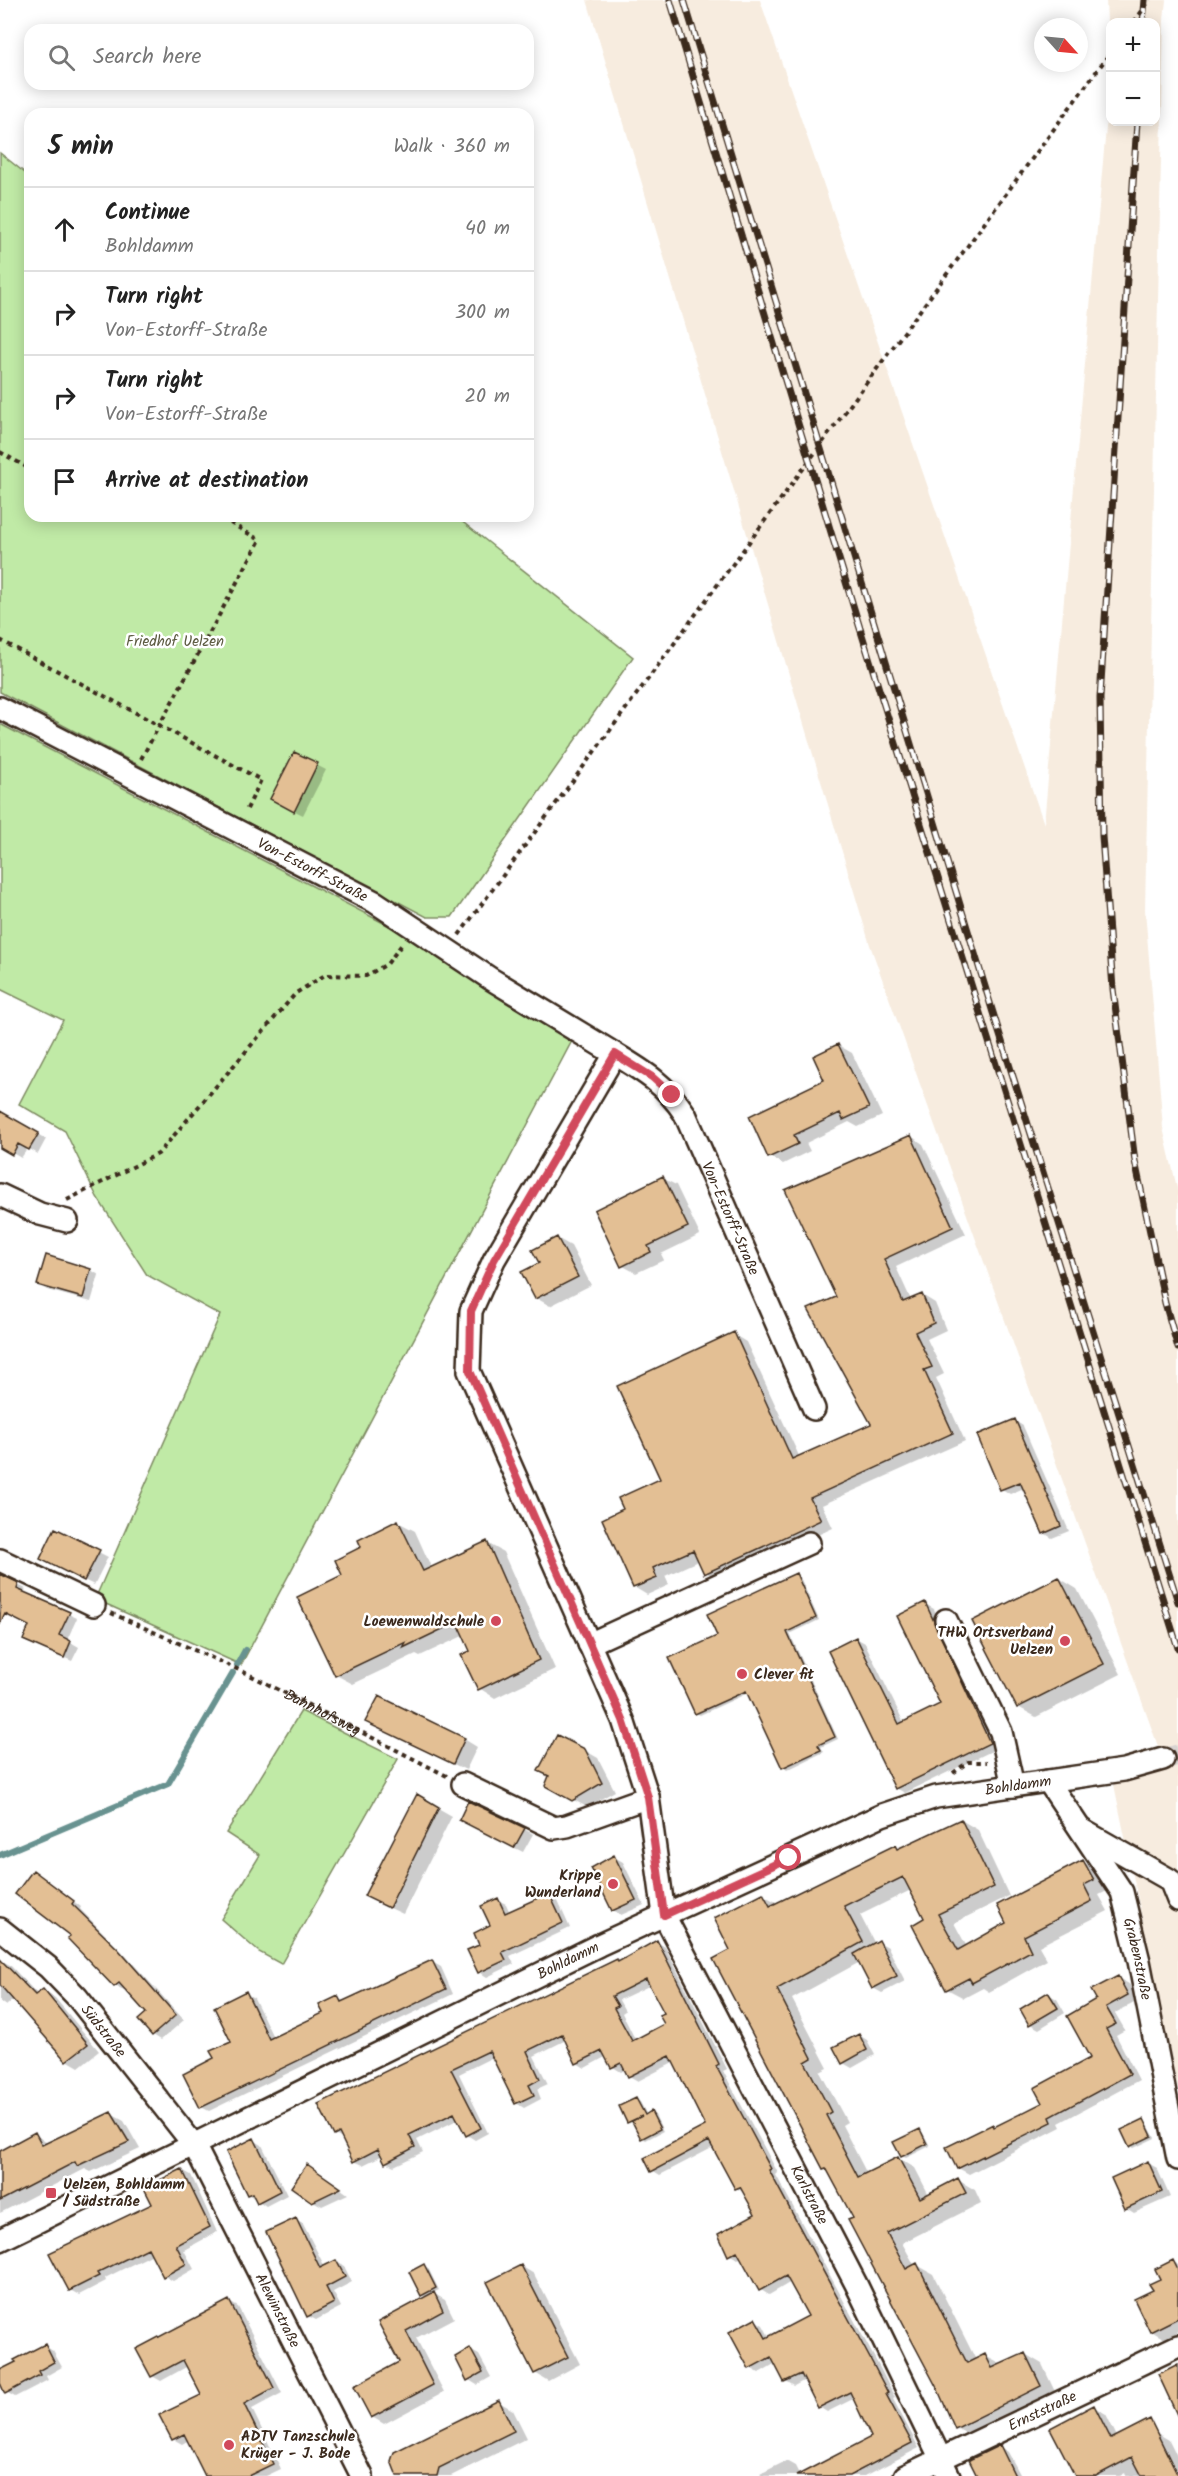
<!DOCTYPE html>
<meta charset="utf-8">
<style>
body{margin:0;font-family:Kalam,sans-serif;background:#f2f2f2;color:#222}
.controls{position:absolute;right:18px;top:18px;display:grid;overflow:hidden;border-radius:12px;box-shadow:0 3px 15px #0003}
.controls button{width:54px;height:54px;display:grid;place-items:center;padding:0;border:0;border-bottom:2px solid #e0e0e0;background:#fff;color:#222;font:30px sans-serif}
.compass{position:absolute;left:1034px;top:18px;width:54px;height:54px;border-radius:50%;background:#fff;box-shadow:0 3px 15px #0003;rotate:117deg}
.stop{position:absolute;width:18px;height:18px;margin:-14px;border:4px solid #d1495b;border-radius:50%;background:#fff}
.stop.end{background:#d1495b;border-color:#fff;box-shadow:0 2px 6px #0008}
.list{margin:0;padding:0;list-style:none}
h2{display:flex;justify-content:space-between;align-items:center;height:78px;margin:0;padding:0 24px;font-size:26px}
h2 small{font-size:20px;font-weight:400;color:#767676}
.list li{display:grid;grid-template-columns:39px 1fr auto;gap:18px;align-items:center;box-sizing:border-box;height:84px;padding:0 24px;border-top:2px solid #e0e0e0}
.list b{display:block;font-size:22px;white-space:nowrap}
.list p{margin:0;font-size:20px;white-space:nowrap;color:#767676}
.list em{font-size:20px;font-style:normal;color:#767676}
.icon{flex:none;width:33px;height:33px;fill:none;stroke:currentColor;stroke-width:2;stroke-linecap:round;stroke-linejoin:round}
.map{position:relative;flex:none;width:1178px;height:2476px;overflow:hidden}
.search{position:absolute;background:#fff;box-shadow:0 3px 15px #0003;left:24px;top:24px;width:510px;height:66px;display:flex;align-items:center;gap:15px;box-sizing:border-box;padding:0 21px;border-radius:18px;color:#767676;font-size:22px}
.panel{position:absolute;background:#fff;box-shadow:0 3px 15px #0003;left:24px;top:108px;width:510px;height:414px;border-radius:18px}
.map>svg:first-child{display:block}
</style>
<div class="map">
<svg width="1178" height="2476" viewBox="0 0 1178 2476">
<rect width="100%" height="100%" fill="#fff"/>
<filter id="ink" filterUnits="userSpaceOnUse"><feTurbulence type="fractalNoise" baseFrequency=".0167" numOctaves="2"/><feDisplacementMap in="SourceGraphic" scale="12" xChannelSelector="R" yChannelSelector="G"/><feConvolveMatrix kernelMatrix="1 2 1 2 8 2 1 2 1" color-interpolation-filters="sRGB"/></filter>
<g filter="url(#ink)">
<path fill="#f7ecdf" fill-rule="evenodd" d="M587 0H760L1044 824 1110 83 1106 0H1166L1164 20 1145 910 1163 1128 1178 1192V2090L1113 1780 1163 1771 1159 1749 870 945ZM1110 22H1156V122H1110Z"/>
<path fill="#c0eaa6" stroke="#7e8a62" stroke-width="1.5" d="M0 153 30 177V516H455L633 657 452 917H427L0 692Z
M0 724 397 930 573 1039 241 1665 95 1599 220 1315 147 1275 97 1197 65 1131 19 1104 63 1020 0 989Z
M301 1711 398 1759 281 1964 259 1952 221 1919 260 1855 226 1833Z"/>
<path fill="#0003" fill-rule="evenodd" d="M295 754 326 770 303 815 281 804Z
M838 1045 852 1053 882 1116 858 1127 849 1122 806 1143 810 1151 783 1164 770 1157 826 1080Z
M0 1113 46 1139 38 1154 28 1148 21 1158 0 1146Z
M911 1136 923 1144 966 1234 896 1267 911 1300 922 1295 935 1303 946 1330 927 1339 944 1374 936 1378 965 1441 822 1505 833 1528 719 1580 706 1572 700 1560 665 1576 669 1585 647 1595 634 1587 604 1520 625 1510 662 1480 733 1334 746 1342 800 1458 873 1424 838 1298Z
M662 1178 676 1185 700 1235 661 1254 664 1260 636 1273 623 1266Z
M557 1238 571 1246 591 1285 550 1306 536 1298 523 1273 541 1264Z
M91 1270 99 1275 91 1302 47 1290 39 1285Z
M1015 1421 1023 1426 1069 1531 1052 1538 1044 1533 1024 1488 1010 1494 1002 1489Z
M398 1522 415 1531 432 1569 487 1543 503 1552 555 1669 495 1698 479 1688 472 1652 465 1635 420 1656 416 1654 353 1684 336 1675 344 1576 363 1548Z
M56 1530 108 1557 94 1585 50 1564Z
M796 1575 800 1577 819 1620 790 1634 838 1739 821 1747 824 1752 787 1770 783 1767 748 1693 700 1715 696 1713 719 1637Z
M0 1576 26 1589 24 1594 77 1618 67 1640 79 1647 72 1661 32 1644 31 1626 0 1611Z
M1059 1578 1077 1589 1121 1674 1036 1717 1018 1707Z
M925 1604 934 1609 998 1748 905 1793 896 1788 856 1638 865 1643 904 1723 942 1705Z
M381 1729 464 1739 477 1747 466 1770Z
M584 1750 598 1758 615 1791 587 1807 560 1793Z
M417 1796 452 1816 403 1914 379 1903Z
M961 1820 978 1830 1009 1896 954 1923 967 1947 1008 1924 1083 1862 1100 1871 1109 1890 1099 1895 1108 1911 1039 1946 1047 1960 989 1992 983 1988 964 1998 947 1989 926 1919 911 1890 860 1915 875 1944 879 1942 888 1947 905 1981 882 1993 873 1988 860 1962 792 1999 828 2068 820 2072 847 2122 842 2125 867 2174 898 2158 915 2168 929 2195 958 2180 975 2190 981 2203 902 2243 915 2266 917 2265 933 2274 976 2360 985 2356 1002 2365 1025 2354 1042 2364 1057 2396 973 2437 956 2428 855 2219 830 2171 824 2168 732 1951 763 1895 778 1903 895 1847 900 1850Z
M469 1825 524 1829 533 1834 523 1852Z
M614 1857 623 1862 644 1905 621 1915 613 1910Z
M42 1877 81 1907 80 1909 126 1956 184 2020 161 2040 153 2035 140 2020 148 2013 126 1988 124 1990 115 1986 72 1936Z
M549 1894 557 1899 570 1928 510 1956 514 1964 487 1977 479 1972 481 1945 492 1926 498 1900 506 1904 510 1913Z
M657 1942 665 1947 727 2069 723 2071 778 2173 776 2175 881 2370 895 2398 893 2399 919 2448 865 2476H813L873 2438 855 2398 827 2412 819 2407 805 2380 794 2386 786 2381 776 2363 759 2373 750 2368 755 2320 763 2325 770 2338 810 2317 791 2282 769 2295 761 2290 742 2257 738 2259 730 2255 757 2215 745 2193 736 2188 714 2147 660 2175 652 2170 707 2127 675 2062 638 2081 629 2076 626 2069 621 2072 613 2067 607 2056 585 2068 577 2063 566 2040 534 2056 548 2084 537 2089 541 2099 524 2108 516 2103 493 2057 459 2074 488 2133 475 2140 467 2135 459 2119 417 2140 423 2152 394 2166 386 2162 383 2155 363 2165 354 2161 344 2140 335 2135 617 1961 619 1963ZM651 1985 666 2014V2025L636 2041 622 2013 625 2011 619 2000Z
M0 1960 10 1965 38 1995 43 1991 55 1998 99 2051 79 2067 67 2060 14 1999 6 2006 0 2002Z
M432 1962 441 1967 453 1994 209 2111 201 2107 233 2042 245 1993 254 1998 274 2039 325 2014 338 1998 345 2002Z
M1118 1978 1129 1984 1138 2001 1115 2013 1125 2030 1116 2035 1139 2080 1059 2123 1061 2127 969 2174 958 2168 993 2125 997 2127 1044 2103 1092 2059 1098 2000Z
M1048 1994 1057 1999 1065 2013 1039 2029 1030 2024Z
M859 2035 867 2040 875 2055 852 2068 843 2063Z
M636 2099 640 2102 647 2115 651 2113 655 2115 663 2131 646 2140 642 2138 634 2123 628 2122Z
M111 2114 124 2121 140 2149 91 2172 85 2169 0 2213V2152L35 2134 48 2144Z
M1143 2121 1147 2123 1155 2138 1134 2148 1130 2146Z
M920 2131 923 2133 930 2146 906 2158 902 2156Z
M254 2140 262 2145 287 2195 266 2206 248 2194Z
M1148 2163 1157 2168 1170 2197 1134 2213 1126 2208Z
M182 2170 191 2175 217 2232 184 2250 194 2269 173 2281 164 2276 153 2254 105 2278 106 2281 79 2295 70 2290 154 2205Z
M316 2171 348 2194 322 2206 313 2201Z
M295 2220 303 2224 325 2267 336 2262 344 2266 352 2282 333 2292 341 2307 316 2320 308 2316Z
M1173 2261 1178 2265V2332L1165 2339 1151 2331 1155 2290Z
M424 2266 428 2268 439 2290 433 2293 445 2300 454 2318 416 2338 444 2392 384 2424 372 2417 401 2363 380 2322 427 2297 422 2295Z
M521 2266 534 2274 580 2364 548 2381 535 2373Z
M229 2302 238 2307 282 2393 252 2409 281 2469 266 2476H207L189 2440 182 2444 173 2439 203 2395 188 2366 161 2381 152 2376Z
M45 2346 53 2351 62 2367 46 2376 48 2380 15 2397 6 2392 0 2380V2372Z
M470 2350 479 2355 491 2377 477 2385 469 2380Z
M499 2402 513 2410 527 2438 451 2476H399Z
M1094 2407 1106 2414 1120 2443 1157 2433 1169 2440 1178 2458V2476H1126L1125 2473 1120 2476H1076Z
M1000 2447 1008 2452 1021 2476H978Z
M786 2461 795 2466 800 2476H762L760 2474Z"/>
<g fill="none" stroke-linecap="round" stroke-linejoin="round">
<path stroke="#689290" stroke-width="6" d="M237 1665 245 1650
M0 1855 168 1784 233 1673"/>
</g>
<path fill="#e3bf94" stroke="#3b2a1e" stroke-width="1.5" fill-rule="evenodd" d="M294 752 318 763 294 812 270 799Z
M838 1044 869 1108 843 1120 840 1113 794 1135 798 1144 768 1158 749 1116 824 1080 813 1056Z
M0 1111 39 1133 29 1150 18 1144 12 1155 0 1148Z
M911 1135 953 1227 884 1259 903 1302 922 1294 934 1323 915 1332 932 1367 924 1370 953 1433 810 1498 821 1520 704 1574 693 1550 653 1568 657 1578 633 1588 602 1519 623 1509 618 1498 660 1479 617 1386 734 1332 792 1459 871 1424 808 1309 836 1297 785 1190Z
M663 1176 688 1227 648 1246 651 1252 621 1267 594 1210Z
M557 1237 578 1277 535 1299 521 1272 539 1263 532 1250Z
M46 1255 91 1269 83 1298 37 1285Z
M1015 1419 1061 1526 1043 1534 1020 1482 1000 1490 977 1435Z
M398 1520 423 1571 487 1541 539 1660 478 1690 461 1655 470 1651 457 1622 403 1648 406 1642 335 1676 297 1597 342 1575 335 1560 361 1547 358 1540Z
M55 1528 100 1550 84 1581 40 1559Z
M796 1573 816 1618 787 1632 835 1737 818 1745 821 1750 782 1768 746 1691 695 1714 669 1658 717 1636 707 1614Z
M0 1574 19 1583 17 1589 70 1612 59 1635 71 1641 64 1658 23 1640 29 1626 5 1614 0 1624Z
M1059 1577 1104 1664 1017 1708 972 1621Z
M925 1602 990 1743 895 1789 828 1651 856 1637 899 1724 940 1704 897 1616Z
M379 1696 465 1738 453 1764 365 1722Z
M557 1735 585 1749 602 1783 572 1801 545 1786 549 1776 538 1771Z
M417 1794 439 1807 389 1908 364 1896Z
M468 1801 525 1828 514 1848 459 1820Z
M961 1819 994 1887 938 1914 958 1950 1006 1923 997 1905 1083 1860 1094 1880 1084 1885 1092 1901 1024 1936 1031 1951 972 1983 969 1978 946 1990 912 1925 924 1918 903 1877 844 1906 863 1942 777 1989 812 2058 805 2062 831 2112 826 2115 858 2177 898 2157 920 2198 958 2178 966 2193 887 2233 906 2269 917 2263 967 2363 985 2354 992 2368 1025 2353 1041 2386 955 2429 938 2390 848 2220 853 2218 826 2168 823 2169 713 1959 730 1950 714 1918 763 1893 770 1906 895 1845 897 1849Z
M614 1855 636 1900 612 1911 591 1868Z
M33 1870 74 1901 72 1904 118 1949 176 2015 152 2036 138 2020 146 2013 119 1983 114 1987 67 1938 70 1936 15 1894Z
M549 1893 563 1923 502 1952 506 1960 478 1973 467 1950 479 1945 474 1933 490 1925 481 1906 498 1898 505 1913Z
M657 1940 719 2064 716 2066 771 2169 769 2170 873 2364 888 2393 886 2394 912 2443 849 2476H796L871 2437 850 2392 818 2408 801 2374 784 2382 771 2357 749 2369 729 2332 755 2318 766 2338 808 2316 786 2276 759 2291 737 2251 728 2256 718 2234 755 2214 740 2187 735 2189 709 2141 651 2172 644 2158 705 2126 670 2056 628 2077 621 2063 611 2068 602 2051 576 2064 562 2034 527 2051 540 2079 529 2085 534 2095 515 2104 489 2051 451 2069 481 2128 466 2136 454 2113 409 2135 415 2147 385 2163 378 2149 353 2162 339 2133 334 2136 318 2104 617 1959 618 1962ZM646 1979 664 2013 659 2015 664 2024 632 2041 614 2008 618 2006 612 1996Z
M879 1940 897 1976 872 1989 854 1954Z
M0 1959 35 1995 43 1989 88 2044 66 2061 0 1985Z
M432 1960 446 1989 200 2108 183 2074 214 2058 210 2051 231 2042 214 2007 246 1991 269 2039 323 2013 319 2005 338 1996 341 2002Z
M1118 1976 1128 1995 1106 2007 1116 2024 1106 2029 1130 2074 1050 2117 1052 2122 957 2169 946 2147 993 2124 994 2127 1042 2103 1034 2088 1090 2058 1067 2016 1096 1999 1091 1990Z
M1048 1992 1058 2008 1029 2025 1020 2009Z
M859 2034 867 2050 842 2064 833 2047Z
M636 2098 645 2115 651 2111 660 2129 641 2139 632 2121 642 2116 627 2123 619 2106Z
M111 2112 129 2142 77 2166 75 2162 0 2201V2151L35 2132 42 2145Z
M1144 2119 1152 2136 1129 2147 1121 2130Z
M920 2129 927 2144 901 2157 893 2142Z
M254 2138 280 2191 257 2203 252 2193 247 2195 226 2152Z
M1148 2161 1162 2192 1125 2209 1111 2178Z
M307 2164 314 2169 341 2188 312 2202 291 2187Z
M182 2169 210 2227 176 2245 186 2264 163 2277 148 2248 97 2273 99 2276 69 2291 49 2253 152 2204 144 2188Z
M296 2218 320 2268 336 2260 345 2277 326 2287 334 2303 307 2317 266 2232Z
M1173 2260 1178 2270V2318L1150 2332 1134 2299 1153 2290 1149 2284 1160 2279 1155 2269Z
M424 2264 436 2288 421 2296 409 2272Z
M521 2265 568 2357 534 2374 487 2282Z
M434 2292 443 2311 406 2331 433 2385 371 2418 354 2386 399 2362 378 2322Z
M229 2300 274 2388 244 2404 273 2464 248 2476H205L184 2434 172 2440 159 2415 201 2395 183 2360 151 2377 136 2349Z
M45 2344 54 2362 38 2371 40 2375 5 2394 0 2383V2370L16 2362 14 2360Z
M470 2348 483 2372 467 2381 455 2357Z
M1178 2364V2417L1158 2374Z
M499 2400 514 2431 439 2468 437 2476H397L391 2461 394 2452Z
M1094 2405 1111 2439 1150 2419 1178 2476H1142L1132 2457 1096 2476H1075L1050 2428Z
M1000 2445 1015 2476H977L969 2460Z"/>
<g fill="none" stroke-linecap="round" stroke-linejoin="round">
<path stroke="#d8d4d2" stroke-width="21" stroke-dasharray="21 10" stroke-linecap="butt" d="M1163 1759 1178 1755"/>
<defs>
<g id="minor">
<path id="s2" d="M0 708 375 902 491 979 615 1054 494 1260 471 1311 469 1371 623 1720 648 1797 664 1915 856 2284 949 2476"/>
<path id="s3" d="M615 1054C645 1072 666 1085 685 1114L814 1409"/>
<path d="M0 1195 40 1214 67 1221"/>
<path d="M0 1560 94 1605"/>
<path d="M946 1620 1001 1732 1013 1786"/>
<path d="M589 1644 809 1543"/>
<path id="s4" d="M1048 1781 1122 1892 1139 1961 1178 2159"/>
<path d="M463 1784 554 1828 567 1826 648 1797"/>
<path d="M1082 1830 1170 1880 1178 1900"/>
<path id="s5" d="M0 1929 48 1967 77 1997 194 2145 362 2476"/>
<path id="s6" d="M0 2240 599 1945 882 1815 936 1797 1124 1770 1163 1759"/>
<path id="s7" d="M905 2476 1178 2346"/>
</g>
</defs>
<use href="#minor" stroke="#3b2a1e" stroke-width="26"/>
<g stroke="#3b2a1e" stroke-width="4" stroke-dasharray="4.5 4.5" stroke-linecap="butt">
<path d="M0 452 30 469"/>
<path d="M0 640 261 780 245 813"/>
<path d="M141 759 260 540 218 516"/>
<path d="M459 935 1110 53"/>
<path d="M67 1200 158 1154 296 993 325 975 366 976 387 964 403 943"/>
<path id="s1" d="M111 1613 248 1674 447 1776"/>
<path d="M953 1773 968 1762H987"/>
</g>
<use href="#minor" stroke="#fff" stroke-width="21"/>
<defs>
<path id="rail" d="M670 0 859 625 1178 1648
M684 0 994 1016 1178 1602
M1143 22 1145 0
M1137 122 1100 698 1102 836 1113 989 1135 1161 1165 1303 1178 1348"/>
</defs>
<use href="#rail" stroke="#3b2a1e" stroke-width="7"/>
<use href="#rail" stroke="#fff" stroke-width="4.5" stroke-dasharray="14" stroke-linecap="butt"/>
<path stroke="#3b2a1e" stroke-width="4" stroke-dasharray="4.5 4.5" stroke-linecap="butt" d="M1134 22 1150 0"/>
</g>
</g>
<g fill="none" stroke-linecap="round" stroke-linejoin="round" filter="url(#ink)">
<path stroke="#d1495b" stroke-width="8" d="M672 1095 652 1077 615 1054 494 1260 471 1311 470 1371 623 1720 648 1797 664 1915 789 1858"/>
</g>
<g fill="#d1495b" stroke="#fff" stroke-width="2">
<circle cx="496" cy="1621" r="6"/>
<circle cx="1065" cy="1641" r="6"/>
<circle cx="742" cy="1674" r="6"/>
<circle cx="613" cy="1884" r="6"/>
<rect x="45" y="2187" width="12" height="12" rx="3"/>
<circle cx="229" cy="2445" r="6"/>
</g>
<g text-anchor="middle" stroke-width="5" stroke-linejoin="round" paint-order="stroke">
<g font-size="15" fill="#5c5a40" stroke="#fff">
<text x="175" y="646">Friedhof Uelzen</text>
</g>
<g font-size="15" fill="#3b2a1e" stroke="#fff">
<text dy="5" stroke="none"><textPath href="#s2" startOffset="352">Von-Estorff-Straße</textPath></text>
<text dy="5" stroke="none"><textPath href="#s3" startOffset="207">Von-Estorff-Straße</textPath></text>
<text dy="5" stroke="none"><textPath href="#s1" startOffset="234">Bahnhofsweg</textPath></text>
<text dy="5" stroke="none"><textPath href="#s6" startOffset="1119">Bohldamm</textPath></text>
<text dy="5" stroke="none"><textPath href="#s4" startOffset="202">Grabenstraße</textPath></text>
<text dy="5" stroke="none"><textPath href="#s6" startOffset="633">Bohldamm</textPath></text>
<text dy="5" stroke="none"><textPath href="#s5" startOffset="146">Südstraße</textPath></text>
<text dy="5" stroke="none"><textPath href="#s2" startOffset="1958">Karlstraße</textPath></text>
<text dy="5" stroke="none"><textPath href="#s5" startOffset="477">Alewinstraße</textPath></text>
<text dy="5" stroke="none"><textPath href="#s7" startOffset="152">Ernststraße</textPath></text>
</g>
<g font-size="15" font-weight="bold" fill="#3b2a1e" stroke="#fff" text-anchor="end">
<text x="484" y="1626">Loewenwaldschule</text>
<text x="1053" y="1637">THW Ortsverband<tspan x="1053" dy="17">Uelzen</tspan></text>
<text x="754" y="1679" text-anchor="start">Clever fit</text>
<text x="601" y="1880">Krippe<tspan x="601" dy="17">Wunderland</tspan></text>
<text x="63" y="2189" text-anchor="start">Uelzen, Bohldamm<tspan x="63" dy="17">/ Südstraße</tspan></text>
<text x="241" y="2441" text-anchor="start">ADTV Tanzschule<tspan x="241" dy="17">Krüger - J. Bode</tspan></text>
</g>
</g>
</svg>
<div class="controls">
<button>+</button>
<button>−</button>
</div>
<svg class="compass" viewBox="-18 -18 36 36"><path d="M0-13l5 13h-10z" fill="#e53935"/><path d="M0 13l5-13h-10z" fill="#767676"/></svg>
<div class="stop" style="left:789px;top:1858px"></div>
<div class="stop end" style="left:672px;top:1095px"></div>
<div class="search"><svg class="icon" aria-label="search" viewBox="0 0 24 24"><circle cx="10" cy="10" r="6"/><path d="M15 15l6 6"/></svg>Search here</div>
<section class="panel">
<h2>5 min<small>Walk · 360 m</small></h2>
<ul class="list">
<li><svg class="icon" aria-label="ahead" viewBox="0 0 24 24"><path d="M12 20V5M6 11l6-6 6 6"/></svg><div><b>Continue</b><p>Bohldamm</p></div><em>40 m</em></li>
<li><svg class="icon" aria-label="right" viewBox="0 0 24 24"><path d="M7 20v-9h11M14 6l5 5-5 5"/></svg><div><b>Turn right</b><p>Von-Estorff-Straße</p></div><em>300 m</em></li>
<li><svg class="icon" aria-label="right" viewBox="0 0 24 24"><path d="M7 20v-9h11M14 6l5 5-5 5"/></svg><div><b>Turn right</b><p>Von-Estorff-Straße</p></div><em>20 m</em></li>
<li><svg class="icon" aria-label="arrive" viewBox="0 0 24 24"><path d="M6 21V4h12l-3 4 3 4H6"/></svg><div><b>Arrive at destination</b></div></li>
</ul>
</section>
</div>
